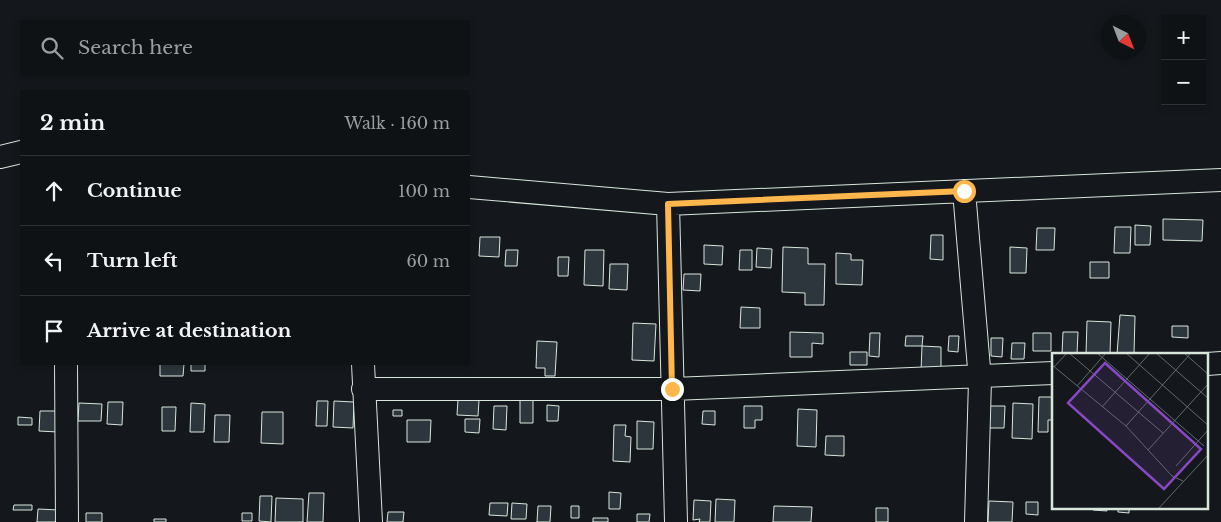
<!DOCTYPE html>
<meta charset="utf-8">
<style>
body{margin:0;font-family:"Libre Baskerville",serif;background:#1d2022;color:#f1f3f6}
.controls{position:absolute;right:15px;top:15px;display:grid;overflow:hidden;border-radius:0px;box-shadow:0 2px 8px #0003}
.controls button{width:45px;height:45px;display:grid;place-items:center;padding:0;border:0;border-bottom:1px solid #2f3234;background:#0f1215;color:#f1f3f6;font:25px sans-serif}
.compass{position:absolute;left:1101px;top:15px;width:45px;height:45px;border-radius:50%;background:#0f1215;box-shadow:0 2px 8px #0003;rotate:138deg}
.stop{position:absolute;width:15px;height:15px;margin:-11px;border:4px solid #ffb74d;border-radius:50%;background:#fff}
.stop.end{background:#ffb74d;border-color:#fff;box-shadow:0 1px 5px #0008}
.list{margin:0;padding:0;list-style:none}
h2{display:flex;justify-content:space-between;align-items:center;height:65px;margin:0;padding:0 20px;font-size:21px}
h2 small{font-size:16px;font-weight:400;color:#9b9ea0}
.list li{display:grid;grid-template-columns:32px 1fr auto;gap:15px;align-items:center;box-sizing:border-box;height:70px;padding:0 20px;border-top:1px solid #2f3234}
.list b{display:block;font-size:19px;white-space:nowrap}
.list em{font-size:16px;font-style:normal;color:#9b9ea0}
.icon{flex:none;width:28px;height:28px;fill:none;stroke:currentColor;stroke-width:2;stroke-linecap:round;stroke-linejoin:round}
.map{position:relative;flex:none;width:1221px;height:522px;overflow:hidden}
.search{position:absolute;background:#0f1215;box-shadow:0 2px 8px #0003;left:20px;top:20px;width:450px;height:55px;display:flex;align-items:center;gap:12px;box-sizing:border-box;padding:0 18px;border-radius:0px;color:#9b9ea0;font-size:19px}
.panel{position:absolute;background:#0f1215;box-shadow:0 2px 8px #0003;left:20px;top:90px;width:450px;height:275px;border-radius:0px}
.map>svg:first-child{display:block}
</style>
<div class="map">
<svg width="1221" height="522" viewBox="0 0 1221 522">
<rect width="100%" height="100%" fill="#14181c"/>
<path fill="#2c363c" stroke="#d8e6dc" d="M1163 219 1203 220 1202 241 1163 240Z
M1135 225 1151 226 1150 245H1135Z
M1115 227H1131L1130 253H1114Z
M1037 228H1055L1054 250H1036Z
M931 235H943V260L930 259Z
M480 237H500L499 257 479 256Z
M704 245 723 246 722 265 704 264Z
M783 247 808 248V264H825L824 305H805V293L782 292Z
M1010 247 1027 248 1026 273H1010Z
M757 248 772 249 771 268 756 267Z
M506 250H518L517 266H505Z
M585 250H604L603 286 584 285Z
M740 250H752V270H739Z
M836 253 851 254V260H863L862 285 836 284Z
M558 257H569L568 276H558Z
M1090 262H1109V278H1090Z
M610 264H628L627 290 609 289Z
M684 274H701L700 291 683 290Z
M741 307 760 308V328H740Z
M1120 315 1135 316 1134 354H1117Z
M1087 321 1111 322 1110 354H1086Z
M633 323 656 324 654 361 632 360Z
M1172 326H1188V338L1172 337Z
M790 332 823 333V344L812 343V357H790Z
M1063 332H1078L1077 354H1062Z
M870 333H880L879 357 869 356Z
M1033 333H1051V351H1033Z
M906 336H923L922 346H905Z
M949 336H959L958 352 948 351Z
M991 338H1003L1002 357 991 356Z
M537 341 557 342 555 376H545V368H536Z
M1012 343H1025L1024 359H1011Z
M922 346 941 347V371H921Z
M850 352H867V365H850Z
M160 364H184L183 376H160Z
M191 364H205V371H191Z
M1039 397H1054V420H1048V432H1038Z
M458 399 479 400 478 416 457 415Z
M520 399H533V423H520Z
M317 401H328L327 426H316Z
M334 401 354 402 353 428 333 427Z
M108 402H123L122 425 107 424Z
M79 403 102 404 101 421H78Z
M191 403 205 404 204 432H190Z
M1013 403 1033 404 1032 439 1012 438Z
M547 405 559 406 558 421H547Z
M494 406H507L506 430 493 429Z
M744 406H762V420H755V428H744Z
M985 406H1005L1004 428H985Z
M162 407H176L175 431H162Z
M798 409 817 410 816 447 797 446Z
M393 410H402V416H393Z
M40 411H58V432L39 431Z
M703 411H715V425L702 424Z
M262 412H283V444L261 443Z
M215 415H230L229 442H214Z
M18 417 32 418V425H18Z
M465 419H480L479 433 465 432Z
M407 420H431L430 442H407Z
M637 421 654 422 653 449H637Z
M614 425H626L625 436 631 437 630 462 613 461Z
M826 436H844V456L825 455Z
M609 492 621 493 620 509H609Z
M309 493H324L323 522H307Z
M260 496H272L271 522 259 521Z
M276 498 303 499V522H275Z
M716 499 735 500 734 522H715Z
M694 500 711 501 710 522H699L700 519 693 520Z
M989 501 1013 502 1012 522H988Z
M1026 502H1038V515L1026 514Z
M490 503H508L507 516 489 515Z
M512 503 527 504 526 519H511Z
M14 505H32V510H13Z
M538 506H551L550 522H537Z
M571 506H579V518H571Z
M774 506 812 507 811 522H773Z
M876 508H888V522H876Z
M1093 508H1107V511L1093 510Z
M1118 508H1129V513L1118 512Z
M38 509 59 510V522H37Z
M388 512H404L403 522H387Z
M86 513H102V522H86Z
M242 513H252V521H242Z
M637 514H650L649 522H637Z
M593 518H608V522H593Z
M154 519H166V522H154Z"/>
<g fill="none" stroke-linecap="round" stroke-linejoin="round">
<defs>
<path id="minor" d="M0 157 21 152
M469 187 668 204 1221 180
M964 191 980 380 976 522
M668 204 676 522
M66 364 67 522
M363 364 371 522
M1207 364 1221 363
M363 389H673L1054 373"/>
</defs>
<use href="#minor" stroke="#d8e6dc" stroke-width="24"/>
<use href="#minor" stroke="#14181c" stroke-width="22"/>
</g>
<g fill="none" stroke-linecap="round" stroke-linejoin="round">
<path stroke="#ffb74d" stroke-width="6" d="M672 389 668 204 964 191"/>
</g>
<g transform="translate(1052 353)">
<rect width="156" height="156" fill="#14181c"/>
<path fill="none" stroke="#626a69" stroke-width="1" d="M17 0 111 80M45 0 152 93M74 0 157 73M104 0 157 46M132 0 157 22M0 12 74 73 120 123 131 128M2 14 15 0M25 33 54 0M50 54 98 0M74 73 139 0M96 97 157 30M124 113 157 76M106 156 157 101"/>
<path fill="#8948c3" fill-opacity="0.15" stroke="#8948c3" stroke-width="2.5" d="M53 10 149 96 112 136 16 50Z"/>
<rect width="156" height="156" fill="none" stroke="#d8e6dc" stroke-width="2.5"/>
</g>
</svg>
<div class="controls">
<button>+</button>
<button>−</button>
</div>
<svg class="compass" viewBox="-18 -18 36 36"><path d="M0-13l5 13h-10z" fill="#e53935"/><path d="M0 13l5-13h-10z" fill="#9b9ea0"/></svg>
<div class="stop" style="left:964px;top:191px"></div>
<div class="stop end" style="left:672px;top:389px"></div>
<div class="search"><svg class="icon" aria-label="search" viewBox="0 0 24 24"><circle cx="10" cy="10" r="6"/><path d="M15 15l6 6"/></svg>Search here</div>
<section class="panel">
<h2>2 min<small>Walk · 160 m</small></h2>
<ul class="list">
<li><svg class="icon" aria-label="ahead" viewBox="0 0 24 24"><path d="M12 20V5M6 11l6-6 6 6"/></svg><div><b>Continue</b></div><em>100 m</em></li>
<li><svg class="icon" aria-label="left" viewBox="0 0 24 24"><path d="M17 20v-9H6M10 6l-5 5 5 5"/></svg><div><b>Turn left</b></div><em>60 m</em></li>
<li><svg class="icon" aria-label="arrive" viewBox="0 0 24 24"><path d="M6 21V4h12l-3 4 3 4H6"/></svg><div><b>Arrive at destination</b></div></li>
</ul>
</section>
</div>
